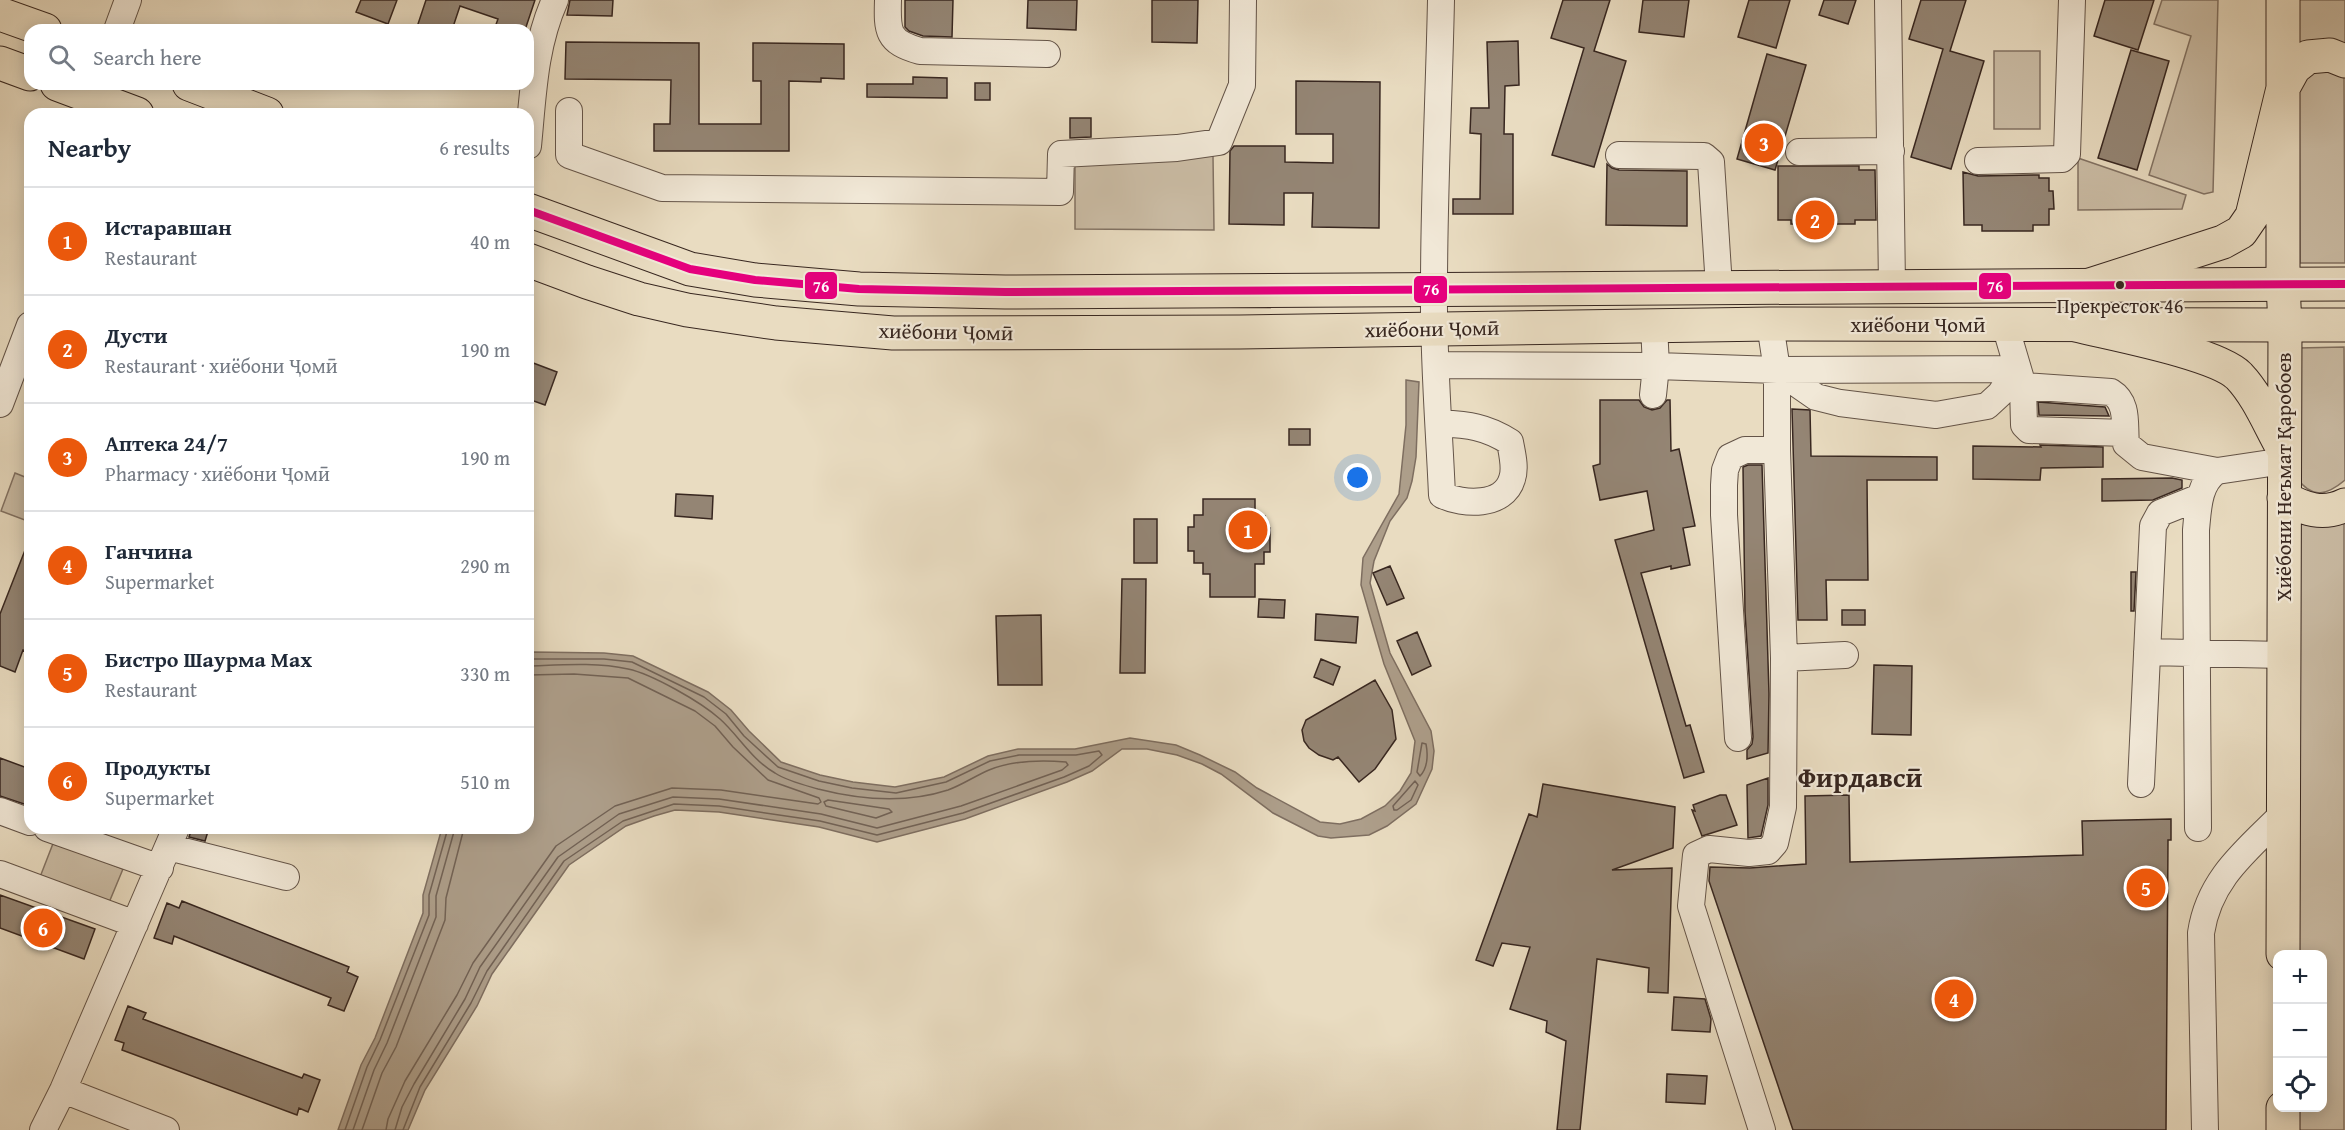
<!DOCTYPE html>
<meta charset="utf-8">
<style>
body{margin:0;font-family:"Gentium Book Plus",serif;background:#f2f2f3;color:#1f2937}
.controls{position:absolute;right:18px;bottom:18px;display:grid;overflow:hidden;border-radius:12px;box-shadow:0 3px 15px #0003}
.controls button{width:54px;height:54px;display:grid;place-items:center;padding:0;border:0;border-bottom:2px solid #e0e1e3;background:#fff;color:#1f2937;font:30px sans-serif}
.you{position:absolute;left:1358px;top:478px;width:21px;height:21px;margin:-15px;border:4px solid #fff;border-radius:50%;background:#1a73e8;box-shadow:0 0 0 9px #1a73e833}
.badge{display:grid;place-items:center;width:39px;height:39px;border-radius:50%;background:#ea580c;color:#fff;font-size:20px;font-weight:700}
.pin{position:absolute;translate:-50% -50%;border:3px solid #fff;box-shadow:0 2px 6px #0006}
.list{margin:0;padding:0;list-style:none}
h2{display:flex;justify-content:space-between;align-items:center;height:78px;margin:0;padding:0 24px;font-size:26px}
h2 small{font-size:20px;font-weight:400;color:#747a83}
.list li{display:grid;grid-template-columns:39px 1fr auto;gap:18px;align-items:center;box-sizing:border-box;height:108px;padding:0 24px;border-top:2px solid #e0e1e3}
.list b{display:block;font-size:22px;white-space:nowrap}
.list p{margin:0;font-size:20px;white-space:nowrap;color:#747a83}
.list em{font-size:20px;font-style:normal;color:#747a83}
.icon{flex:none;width:33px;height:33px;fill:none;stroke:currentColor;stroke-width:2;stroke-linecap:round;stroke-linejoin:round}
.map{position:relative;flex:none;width:2345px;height:1130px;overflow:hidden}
.search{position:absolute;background:#fff;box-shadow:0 3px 15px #0003;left:24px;top:24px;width:510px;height:66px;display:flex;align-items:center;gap:15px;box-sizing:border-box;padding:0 21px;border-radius:18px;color:#747a83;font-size:22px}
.panel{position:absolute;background:#fff;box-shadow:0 3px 15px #0003;left:24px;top:108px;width:510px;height:726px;border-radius:18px}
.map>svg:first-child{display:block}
</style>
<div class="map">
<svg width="2345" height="1130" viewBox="0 0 2345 1130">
<rect width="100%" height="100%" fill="#e9dcc1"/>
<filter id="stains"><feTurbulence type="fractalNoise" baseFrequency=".00333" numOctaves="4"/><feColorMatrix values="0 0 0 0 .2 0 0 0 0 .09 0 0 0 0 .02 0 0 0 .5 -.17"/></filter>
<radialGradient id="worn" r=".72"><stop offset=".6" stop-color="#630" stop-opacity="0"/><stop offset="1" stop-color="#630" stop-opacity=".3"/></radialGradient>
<path fill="#cbbda6" stroke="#827263" stroke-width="1.5" d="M2162 0H2218L2213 192 2204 194 2149 175 2191 36 2154 24Z
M2299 0H2345V46L2299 45Z
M1994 51H2040V129H1994Z
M2327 70 2344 78 2345 263H2300L2299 80 2310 71Z
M1213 156 1214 230 1075 229V164Z
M2078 158 2186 195 2182 209 2078 210Z
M2344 347 2345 480C2326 496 2312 499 2297 478L2298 348Z
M15 473 30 479V522L1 511Z
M2344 518V1130H2293V1108H2322V954H2293L2296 519Z
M54 841 123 869 108 905 40 877Z"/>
<path fill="#ad9e8a" stroke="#7e6e60" stroke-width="1.5" d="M1406 380 1419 382 1416 457 1412 481 1407 498 1390 521 1374 561 1370 583 1390 653 1431 731 1434 751 1432 769 1416 804 1387 826 1369 835 1331 838 1318 836 1273 813 1221 774 1202 764 1177 755 1147 749H1122L1092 771 1067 782 965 819 877 842 819 827 719 812 675 810 654 816 626 826 569 865 492 974 477 1006 425 1090 408 1130H338L361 1065 375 1038 423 913V895L442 828H528V654L533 652 604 653 633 656 708 692 731 710 749 731 781 762 820 775 853 782 895 787 944 777 988 756 1018 749H1075L1130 738 1176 745 1200 755 1235 772 1257 788 1320 822 1340 824 1361 819 1385 806 1400 791 1411 773 1415 741 1384 664 1361 585 1363 558 1399 494 1406 425Z"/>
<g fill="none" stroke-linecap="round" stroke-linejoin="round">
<path stroke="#726255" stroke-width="1.5" d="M1422 743 1426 744C1428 754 1428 768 1420 776L1417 772Z
M1415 781 1418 785 1411 800 1397 810H1394L1393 806Z
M828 800 889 809 892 812 876 818 826 806 824 802Z
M345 1130 367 1067 380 1040 429 915V895L448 828
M353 1130 374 1070 387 1043 436 917V896L455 828
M362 1130 382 1073 396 1047 445 920 446 898 464 828
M386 1130 388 1119 405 1081 457 995 473 963 556 846 615 806 672 788 721 790 818 804 821 802 819 798 768 780 733 747 715 726 695 711 628 678 574 674 528 675
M395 1130 402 1107 414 1084 465 999 480 967 558 857 619 814 673 797 719 799 821 814 877 828 961 806 1062 770 1068 765 1066 762C1041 760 1013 760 989 770 975 776 962 785 948 790 905 804 861 800 818 789 804 785 787 781 775 773 753 761 738 735 720 719 701 702 652 674 628 669 596 662 560 665 528 666
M403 1130 420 1087 471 1003 487 971 564 861 623 821 674 804 719 806 820 821 877 835 963 813 1064 777 1089 766 1102 755 1099 751 1076 755H1019L990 761 946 782 896 793 852 788 819 781 778 767 744 736 726 714 704 697 632 662 604 659H528"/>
</g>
<path fill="#948574" stroke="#382720" stroke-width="1.5" d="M361 0H397L388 24 356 12Z
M426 0H535L525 30H494L498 19 460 6 452 30H416Z
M570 0H613L612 16 567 15Z
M905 0H953L952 37 923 36 909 31 905 27Z
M1028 0H1077L1076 30 1027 28Z
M1152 0H1198L1197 43 1152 42Z
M1563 0H1610L1594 51 1626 61 1594 167 1552 155 1584 48 1551 38Z
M1643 0H1689L1684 37 1639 32Z
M1749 0H1790L1776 48 1738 37Z
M1824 0H1856L1848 24 1819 15Z
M1921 0H1966L1950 51 1984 61 1951 169 1911 157 1943 49 1909 39Z
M2105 0H2154L2138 50 2094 36Z
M1518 41 1519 85 1505 86 1504 134H1513V214H1453V199H1480L1481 134 1470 133 1471 108H1489L1487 42Z
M566 42 699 43V124H761V81H753V43L844 44V79L821 78V82L789 81V151H654V124H670L671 80 565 79Z
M2131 50 2169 61 2137 170 2098 158Z
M1767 54 1806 65 1775 170 1737 159Z
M913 77 947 78V98L867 97V84H913Z
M1296 81 1380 82 1379 228 1312 227 1313 193H1284V225L1229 224 1230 151 1234 146H1285V162L1333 163V134H1296Z
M975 83H990V100H975Z
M1070 118H1091V137L1070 138Z
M1607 164 1612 168 1619 170 1687 171V226L1606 225Z
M1778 166H1859V170H1875L1876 220H1855V224H1791V220H1778Z
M1963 172 1978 176 2039 175V178H2049V191H2053L2054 209H2049V225H2033V231H1982V225H1964Z
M528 361 557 372 545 405 528 399Z
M1600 400H1639L1644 407 1652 410 1660 408 1667 400H1670L1671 451 1679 449 1695 526 1683 528 1690 565 1671 569V566L1641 573 1686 726 1690 725 1704 772 1684 778 1615 540 1654 530 1647 491 1600 500 1593 466 1600 464Z
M2038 402 2105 407 2109 416 2039 415Z
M1792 409 1810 410 1811 456 1937 457V480H1867L1868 580H1826L1827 620H1798Z
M1289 429H1310V445H1289Z
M2040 445 2103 447V467L2041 468 2040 480 1973 479V446L2041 447Z
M1748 465H1762L1769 694 1768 753 1747 759V750L1752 744 1753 737 1745 612 1743 467Z
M2172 478 2182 480V488L2153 500 2102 501V479Z
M676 494 713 496 712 519 675 516Z
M1203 499H1255V516H1265L1264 528H1270V552H1264V564H1255V597H1210V574H1203V563H1194V551H1188V527H1194V515H1203Z
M1134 519H1157V563H1134Z
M29 540 30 653 23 650 15 672 0 666V614Z
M1390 566 1404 598 1387 605 1373 573Z
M2131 572H2136L2134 611H2131Z
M1122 579H1146L1145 673H1120Z
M1259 599 1285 600 1284 618 1258 617Z
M1842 610H1865V625H1842Z
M1316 614 1358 617 1356 643 1315 640Z
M1041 615 1042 685H998L996 616Z
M1417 632 1431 666 1412 675 1397 641Z
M1321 659 1340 667 1333 685 1314 677Z
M1874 665 1912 666 1911 735 1872 734Z
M1375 680 1392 710 1396 739 1375 769 1359 782 1338 757 1333 760 1319 755 1309 748 1304 741 1302 730 1306 720Z
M0 758 30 769V806L0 796Z
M1768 778V805L1761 836 1748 838 1747 785Z
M1543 784 1675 807 1673 848 1612 870 1672 868 1668 993 1648 992 1649 968 1597 959 1580 1130H1557L1566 1041 1546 1032 1547 1021 1510 1009 1530 947 1502 943 1493 966 1476 960 1529 814 1537 817Z
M1720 795H1726L1737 825 1702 836 1692 810 1695 811 1693 805Z
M1849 795 1850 862 2083 855 2082 821 2171 819V840H2168L2166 1130H1793L1709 881 1710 867 1750 868 1806 864 1805 796Z
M192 828H209L205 841 189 837Z
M0 895 95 929 84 959 0 928Z
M182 901 349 967 347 972 358 977 344 1011 328 1005 331 998 174 936 172 944 154 938 167 903 179 908Z
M1674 997 1705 999 1711 1019 1710 1032 1672 1030Z
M128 1006 146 1013 143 1019 302 1078 304 1074 320 1080 308 1112 299 1108 297 1115 122 1050 124 1043 115 1040Z
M1667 1074 1707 1076 1705 1104 1666 1102Z"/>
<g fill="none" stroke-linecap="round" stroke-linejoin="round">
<defs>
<path id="minor" d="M888 0C887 31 887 42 920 51L1047 54
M1888 0 1892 286
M117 30 128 0
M569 111V155L662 188 1060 192 1061 154 1177 148 1219 142 1242 85 1243 0
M528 146C533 96 534 47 555 0
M1799 152 1891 151
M1619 155 1704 156 1711 162 1719 287
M1978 161 2062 159 2067 154 2072 0
M2005 325 2023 386 2111 392C2129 403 2124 425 2126 444L2142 457 2217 471
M1436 365 1656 366 1777 370 2017 369
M1777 370 1816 397 1840 403 1936 415 1987 406 2000 394 2017 369
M2023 386 2024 425 2029 430 2125 433
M1653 395 1656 366 1654 326
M0 404 30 325
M1439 423C1468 425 1485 426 1510 442 1512 453 1516 468 1512 479 1504 507 1463 505 1442 495 1439 426 1433 356 1434 286 1434 191 1439 95 1441 0
M2147 652 2283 655
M1784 658 1845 655
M1738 738 1724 515V485L1725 470 1730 457 1745 450H1777
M2141 784 2153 526 2160 513 2200 497
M0 811 30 822
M47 828 160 868
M2198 828 2196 530C2198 510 2198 483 2217 471L2284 461
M168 847 286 877
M0 874 135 924
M63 1090 166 1130
M43 1130 63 1090 176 828
M1762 1130 1691 906 1696 855 1709 849 1749 853 1768 851 1775 843 1783 807 1784 658 1777 450V370L1770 324
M2205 1130 2201 933C2209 879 2246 851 2283 814"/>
<path id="major" d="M0 14 45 30
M0 63 30 74
M57 84 137 114
M189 84 267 114
M528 210 690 269 755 280 859 289 1005 292 2345 284
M528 260 587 282 639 299 687 310 776 323 893 333 1240 332 1770 324 2345 325"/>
<path id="highway" d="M2090 285 2223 242 2241 232 2252 216 2283 88 2294 68 2308 57 2330 55 2345 61
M2076 325C2112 334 2216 353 2239 376 2258 396 2269 424 2282 447
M2284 498C2304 509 2323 516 2345 505
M2283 954 2285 326 2283 284V0
M2283 1130V1108"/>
</defs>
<use href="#minor" stroke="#645448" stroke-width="28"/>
<use href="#major" stroke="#382720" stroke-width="35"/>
<use href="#highway" stroke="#382720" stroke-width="35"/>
<use href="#minor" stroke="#f1e8d7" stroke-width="26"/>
<use href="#major" stroke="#e9dcc1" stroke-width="33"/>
<use href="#highway" stroke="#e9dcc1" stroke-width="33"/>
<defs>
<path id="bus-1" d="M528 210 690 269 755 280 859 289 1005 292 2345 284"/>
</defs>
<use href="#bus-1" stroke="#f1e8d7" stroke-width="12"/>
<use href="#bus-1" stroke="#e5007d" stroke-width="8"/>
</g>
<circle fill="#382720" stroke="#f1e8d7" stroke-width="2" cx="2120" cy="285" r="5"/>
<g text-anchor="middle" stroke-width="4.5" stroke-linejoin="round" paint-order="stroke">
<g font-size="20" fill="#382720" stroke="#f1e8d7">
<text x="2120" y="313">Прекресток 46</text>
</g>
<g font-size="21" fill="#382720" stroke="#f1e8d7">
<text x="1918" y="332">хиёбони Ҷомӣ</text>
<text transform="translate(1432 329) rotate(-1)" y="7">хиёбони Ҷомӣ</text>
<text transform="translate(946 332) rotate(1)" y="7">хиёбони Ҷомӣ</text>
<text transform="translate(2284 477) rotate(-90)" y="7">Хиёбони Неъмат Қаробоев</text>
</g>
<g font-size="27" font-weight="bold" fill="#382720" stroke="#f1e8d7">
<text x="1860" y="787">Фирдавсӣ</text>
</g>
</g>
<g stroke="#f1e8d7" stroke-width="2">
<rect x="804" y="271" width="34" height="29" rx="6" fill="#e5007d"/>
<rect x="1978" y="272" width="34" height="28" rx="6" fill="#e5007d"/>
<rect x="1413" y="275" width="35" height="29" rx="6" fill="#e5007d"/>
</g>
<g font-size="16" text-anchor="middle" font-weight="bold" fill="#fff">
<text x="821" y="292">76</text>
<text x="1995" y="292">76</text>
<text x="1431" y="295">76</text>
</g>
<rect width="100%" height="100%" filter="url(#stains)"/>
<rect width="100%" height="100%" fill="url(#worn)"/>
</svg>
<div class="controls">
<button>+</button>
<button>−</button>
<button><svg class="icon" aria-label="locate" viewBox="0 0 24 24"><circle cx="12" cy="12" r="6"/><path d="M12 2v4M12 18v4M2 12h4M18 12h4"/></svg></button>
</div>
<div class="you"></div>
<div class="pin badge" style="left:1248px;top:530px">1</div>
<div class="pin badge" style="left:1815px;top:220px">2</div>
<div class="pin badge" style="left:1764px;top:143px">3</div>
<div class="pin badge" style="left:1954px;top:999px">4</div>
<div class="pin badge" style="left:2146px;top:888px">5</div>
<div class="pin badge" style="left:43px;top:928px">6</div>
<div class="search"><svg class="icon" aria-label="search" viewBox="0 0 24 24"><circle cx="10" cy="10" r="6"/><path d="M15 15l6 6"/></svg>Search here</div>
<section class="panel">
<h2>Nearby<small>6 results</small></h2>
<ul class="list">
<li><span class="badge">1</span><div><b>Истаравшан</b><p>Restaurant</p></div><em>40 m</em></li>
<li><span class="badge">2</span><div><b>Дусти</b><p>Restaurant · хиёбони Ҷомӣ</p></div><em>190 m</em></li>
<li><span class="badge">3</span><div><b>Аптека 24/7</b><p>Pharmacy · хиёбони Ҷомӣ</p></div><em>190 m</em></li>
<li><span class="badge">4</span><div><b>Ганчина</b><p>Supermarket</p></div><em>290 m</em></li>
<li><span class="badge">5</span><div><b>Бистро Шаурма Мax</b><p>Restaurant</p></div><em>330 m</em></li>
<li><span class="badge">6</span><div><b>Продукты</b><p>Supermarket</p></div><em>510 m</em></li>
</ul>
</section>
</div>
